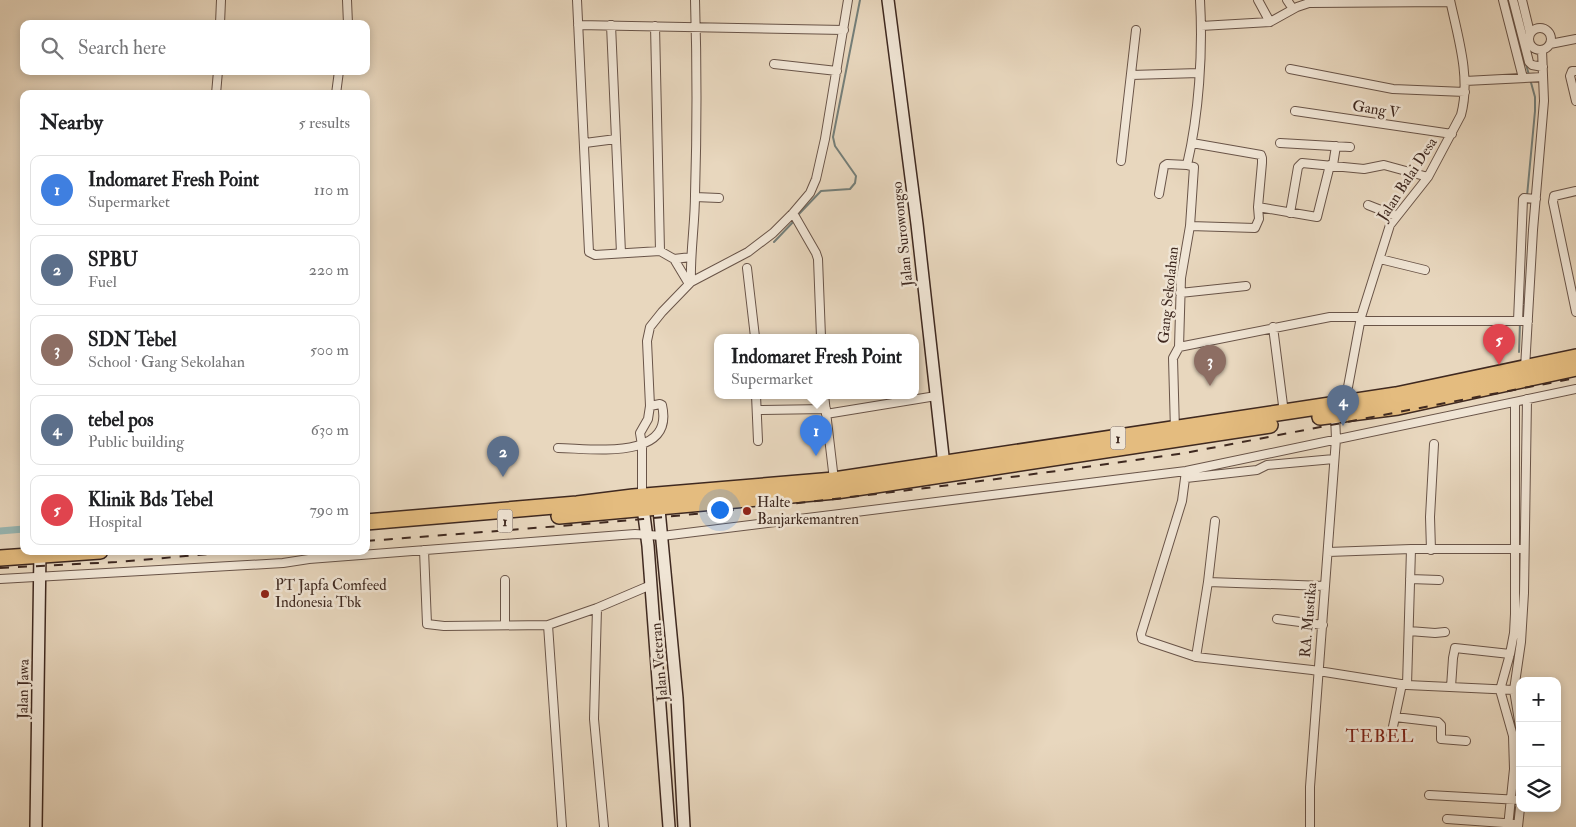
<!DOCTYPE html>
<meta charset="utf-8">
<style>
body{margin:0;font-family:"IM FELL Double Pica",serif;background:#f6f6f6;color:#202124}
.controls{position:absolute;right:15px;bottom:15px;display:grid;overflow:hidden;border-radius:10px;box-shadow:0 2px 8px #0003}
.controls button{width:45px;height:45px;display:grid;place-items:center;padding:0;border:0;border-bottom:1px solid #e0e0e0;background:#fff;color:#202124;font:25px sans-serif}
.you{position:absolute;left:719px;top:509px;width:18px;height:18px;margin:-12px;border:4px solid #fff;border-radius:50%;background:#1a73e8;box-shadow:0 0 0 8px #1a73e833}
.badge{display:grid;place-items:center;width:32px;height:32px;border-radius:50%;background:#8f2418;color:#fff;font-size:16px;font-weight:700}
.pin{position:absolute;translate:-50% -41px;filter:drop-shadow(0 1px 2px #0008)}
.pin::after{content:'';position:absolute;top:26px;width:18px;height:15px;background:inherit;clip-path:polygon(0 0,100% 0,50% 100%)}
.popup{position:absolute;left:714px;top:334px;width:205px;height:65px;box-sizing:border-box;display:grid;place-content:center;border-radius:10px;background:#fff;filter:drop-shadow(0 1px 4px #0005);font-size:16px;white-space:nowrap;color:#757577}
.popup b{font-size:19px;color:#202124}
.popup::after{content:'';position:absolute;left:50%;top:100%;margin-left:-10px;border:10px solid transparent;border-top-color:#fff}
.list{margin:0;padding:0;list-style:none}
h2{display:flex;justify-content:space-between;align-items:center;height:65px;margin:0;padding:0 20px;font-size:21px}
h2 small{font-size:16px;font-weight:400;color:#757577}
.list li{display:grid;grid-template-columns:32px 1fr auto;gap:15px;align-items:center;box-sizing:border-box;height:70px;margin:0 10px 10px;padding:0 10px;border:1px solid #e0e0e0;border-radius:10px}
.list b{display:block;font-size:19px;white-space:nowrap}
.list p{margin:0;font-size:16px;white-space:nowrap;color:#757577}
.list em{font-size:16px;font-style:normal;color:#757577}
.icon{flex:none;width:28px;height:28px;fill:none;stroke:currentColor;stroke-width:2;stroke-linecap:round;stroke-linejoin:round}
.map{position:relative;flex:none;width:1576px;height:827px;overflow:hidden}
.search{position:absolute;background:#fff;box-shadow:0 2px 8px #0003;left:20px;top:20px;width:350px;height:55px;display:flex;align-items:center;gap:12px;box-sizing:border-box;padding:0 18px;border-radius:10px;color:#757577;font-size:19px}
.panel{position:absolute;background:#fff;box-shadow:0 2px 8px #0003;left:20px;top:90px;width:350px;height:465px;border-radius:10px}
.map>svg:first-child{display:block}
</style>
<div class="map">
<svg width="1576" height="827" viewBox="0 0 1576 827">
<rect width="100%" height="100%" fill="#e8d7be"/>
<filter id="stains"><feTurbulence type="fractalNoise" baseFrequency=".004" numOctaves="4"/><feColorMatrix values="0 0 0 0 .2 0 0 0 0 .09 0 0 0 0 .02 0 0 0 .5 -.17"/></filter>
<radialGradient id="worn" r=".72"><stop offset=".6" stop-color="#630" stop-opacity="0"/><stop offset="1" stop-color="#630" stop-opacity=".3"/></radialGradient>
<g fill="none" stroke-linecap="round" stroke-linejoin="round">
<path stroke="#747f7a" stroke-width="2" d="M1508 0 1529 75
M1527 196 1535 111V97L1530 79
M798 215 821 191 850 189 855 183 856 176 835 146 833 137 860 0
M774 242 794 221
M1519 352 1520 323"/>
<path stroke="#98b9b6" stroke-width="7" d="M0 531 24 529"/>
<defs>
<path id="street" d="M347 0 348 24
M577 0 589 252 595 255 660 251 674 259 691 257
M1258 0 1270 22
M1287 0 1293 9
M1503 0 1523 78
M1513 0 1529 62 1532 65 1543 67
M1522 0 1530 33
M220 24 221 0
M578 25 844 30
M611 25 621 253
M655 26 660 251
M1201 26 1270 22 1297 7 1309 3 1450 2
M1529 39a11 11 0 1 1 22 0a11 11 0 1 1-22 0Z
M1550 44 1576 39
M774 64 837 71
M1290 69 1393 89 1465 92
M1576 71H1572L1570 76 1576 101
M1131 75 1199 73
M1465 81 1543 77
M216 94 218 71
M336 94 339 71
M1295 111 1452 134
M585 143 616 139
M1280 143 1350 147
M1121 161 1136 30
M1187 165 1194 167 1190 226
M1333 165 1336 146
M1576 191 1554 196 1553 202 1576 312
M1159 194 1164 166 1167 164 1187 165C1199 114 1203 52 1200 0
M695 197 719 198
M1368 205 1396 216
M1258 207 1317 217 1330 165
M793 213 816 253 818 259 821 337
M1290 213 1298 167 1302 163 1364 169 1384 165 1428 177
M674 259 689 284
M1380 259 1425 270
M747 268 755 337
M691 282C690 253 695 224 695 195 697 130 697 65 695 0
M1180 293 1246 286
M1361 321H1528
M1518 321 1523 199 1524 198 1536 199
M1273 327 1284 413
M1179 347 1330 317H1361
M1525 368 1533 230 1544 101 1542 50
M756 395 758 441
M824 395 834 480
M1345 403 1361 317 1390 225 1428 177 1461 115C1471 78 1458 37 1450 0
M757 410 826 409
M826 414 936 396
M1175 431 1173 358 1179 347 1181 278 1190 226 1255 228 1259 219 1258 207 1262 163V158L1261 155 1192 143
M558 448C590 448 675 462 662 405L660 404 650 406
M1186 471 1182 501 1141 634 1142 639 1196 657 1312 670 1407 685 1514 690
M1186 478 1257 470 1267 465 1334 459
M642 496V445L640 433 648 419 650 406 647 341 650 327 662 312 691 282 748 252 773 233 793 213 810 193 816 179 825 139 848 0
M1215 521 1208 582 1325 586
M424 550 427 624 444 626 548 625 597 608 651 585
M1431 550 1430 517 1434 444
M1328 552 1411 549H1520
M0 579 283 563 309 559 635 534 662 536 1186 471 1576 389
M1410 579 1439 580
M505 580V625
M597 608 594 719 604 827
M1277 619 1323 625
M548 625 562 827
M1409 631 1435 633 1445 632
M1196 657 1208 582
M1407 685 1411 549
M1451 687 1453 658 1455 648 1510 654
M1395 717 1438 722 1441 725V739L1466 741
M1520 727 1514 690 1521 642 1524 593 1527 399
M1391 736 1402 684
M1429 795 1520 800
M1447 819 1518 824
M1310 827V787L1336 439 1335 415
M1508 827 1514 769 1513 736 1500 690 1510 654 1514 633 1515 614V402
M1518 827 1520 808"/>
<path id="secondary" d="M888 0 917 224 944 465
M658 499 677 698 684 827
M642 500 648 546 669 827
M36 827 40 551"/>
<path id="highway" d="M1320 417 1398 407 1576 368
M559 516 836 491 1270 425
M366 522 577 504 633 497 834 480 1396 395 1576 357
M0 558 100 551"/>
</defs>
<use href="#street" stroke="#695448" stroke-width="10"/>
<use href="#secondary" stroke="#3f2920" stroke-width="14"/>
<use href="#highway" stroke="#3f2920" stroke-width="18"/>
<use href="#street" stroke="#f0e5d5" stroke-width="8"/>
<use href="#secondary" stroke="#f0e5d5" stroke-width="11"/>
<use href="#highway" stroke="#e4bc7f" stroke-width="15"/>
<path stroke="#3f2920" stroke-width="2" stroke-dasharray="9 9" stroke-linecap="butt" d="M366 541C458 534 551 527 643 519 824 502 1005 479 1185 453L1576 378
M0 568 116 562 246 551"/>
</g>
<g fill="#8f2418" stroke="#f0e5d5" stroke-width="2">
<circle cx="747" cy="511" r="5"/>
<circle cx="265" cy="594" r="5"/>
</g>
<g text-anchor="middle" stroke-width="5" stroke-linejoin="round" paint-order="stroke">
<g fill="#f0e5d5" stroke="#746156" stroke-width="1">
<rect x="1110.5" y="426.5" width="15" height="23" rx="4"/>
<rect x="497.5" y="509.5" width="15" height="23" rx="4"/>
</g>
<g font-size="14" font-weight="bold" fill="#3f2920">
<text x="1118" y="443">1</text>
<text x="505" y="526">1</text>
</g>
<g font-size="15" fill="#3f2920" stroke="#f0e5d5">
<text transform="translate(1376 109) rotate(9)" y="5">Gang V</text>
<text transform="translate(1407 179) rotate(-57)" y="5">Jalan Balai Desa</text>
<text transform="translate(902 234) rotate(-96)" y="5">Jalan Surowongso</text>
<text transform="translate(1168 295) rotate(-84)" y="5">Gang Sekolahan</text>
<text transform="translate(1308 620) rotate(-85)" y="5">RA. Mustika</text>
<text transform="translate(659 662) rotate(-95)" y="5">Jalan Veteran</text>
<text transform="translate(23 689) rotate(-89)" y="5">Jalan Jawa</text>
</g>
<g font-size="15" fill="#3f2920" stroke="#f0e5d5" text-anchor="start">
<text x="757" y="507">Halte<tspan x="757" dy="17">Banjarkemantren</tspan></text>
<text x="275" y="590">PT Japfa Comfeed<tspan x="275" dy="17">Indonesia Tbk</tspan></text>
</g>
<g font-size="18" letter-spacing="1" fill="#7a1f14" stroke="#f0e5d5">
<text x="1380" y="742">TEBEL</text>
</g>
</g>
<rect width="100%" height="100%" filter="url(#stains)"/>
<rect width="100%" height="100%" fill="url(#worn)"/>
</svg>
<div class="controls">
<button>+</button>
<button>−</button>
<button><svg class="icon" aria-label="layers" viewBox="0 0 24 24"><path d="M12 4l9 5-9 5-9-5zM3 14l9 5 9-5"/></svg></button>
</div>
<div class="you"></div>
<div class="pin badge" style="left:816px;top:456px;background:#3f7fe0">1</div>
<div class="popup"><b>Indomaret Fresh Point</b>Supermarket</div>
<div class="pin badge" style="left:503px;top:477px;background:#5c6f8a">2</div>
<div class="pin badge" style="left:1210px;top:386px;background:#8d6e63">3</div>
<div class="pin badge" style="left:1343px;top:426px;background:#5c6f8a">4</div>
<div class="pin badge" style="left:1499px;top:365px;background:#e0444e">5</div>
<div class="search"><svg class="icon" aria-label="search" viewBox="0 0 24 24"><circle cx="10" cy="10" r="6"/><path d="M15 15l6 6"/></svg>Search here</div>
<section class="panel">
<h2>Nearby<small>5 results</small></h2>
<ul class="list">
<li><span class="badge" style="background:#3f7fe0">1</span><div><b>Indomaret Fresh Point</b><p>Supermarket</p></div><em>110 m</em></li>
<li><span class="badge" style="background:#5c6f8a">2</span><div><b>SPBU</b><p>Fuel</p></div><em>220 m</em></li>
<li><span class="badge" style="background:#8d6e63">3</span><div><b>SDN Tebel</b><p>School · Gang Sekolahan</p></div><em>500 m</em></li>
<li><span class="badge" style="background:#5c6f8a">4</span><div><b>tebel pos</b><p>Public building</p></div><em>630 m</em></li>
<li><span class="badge" style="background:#e0444e">5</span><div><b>Klinik Bds Tebel</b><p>Hospital</p></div><em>790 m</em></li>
</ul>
</section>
</div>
